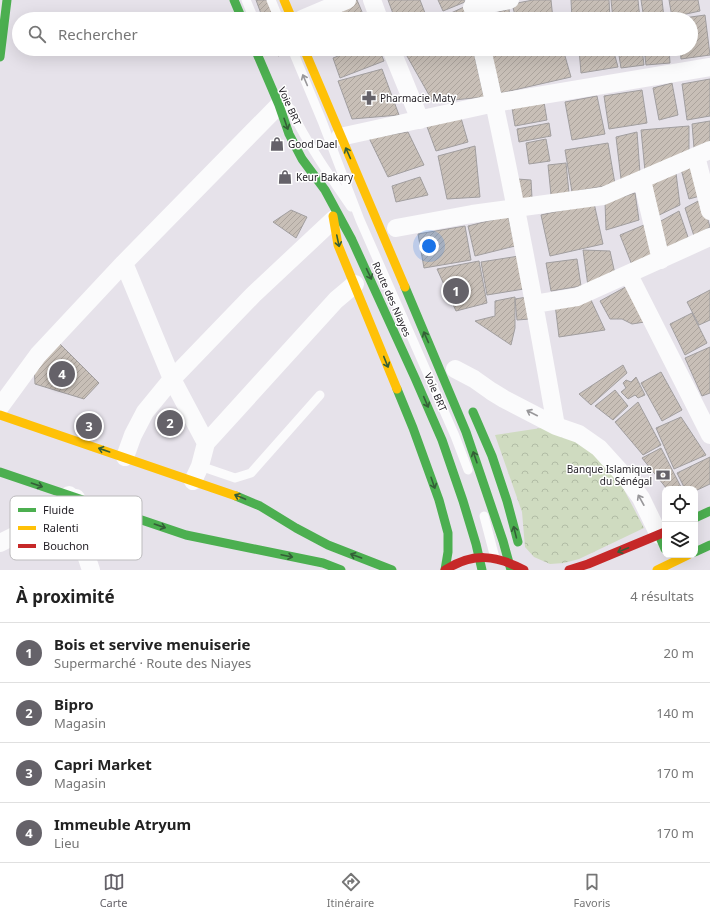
<!DOCTYPE html>
<html lang="fr">
<meta charset="utf-8">
<style>
body{margin:0;font-family:"Noto Sans",sans-serif;background:#f6f6f6;color:#222}
.controls{position:absolute;right:12px;bottom:12px;display:grid;overflow:hidden;border-radius:8px;box-shadow:0 4px 16px #0002}
.controls button{width:36px;height:36px;display:grid;place-items:center;padding:0;border:0;border-bottom:1px solid #e0e0e0;background:#fff;color:#222;font:20px sans-serif}
.you{position:absolute;left:429px;top:246px;width:14px;height:14px;margin:-10px;border:3px solid #fff;border-radius:50%;background:#1a73e8;box-shadow:0 0 0 6px #1a73e833}
.badge{display:grid;place-items:center;width:26px;height:26px;border-radius:50%;background:#656269;color:#fff;font-size:13px;font-weight:700}
.pin{position:absolute;translate:-50% -50%;border:2px solid #fff;box-shadow:0 1px 4px #0006}
.list{margin:0;padding:0;list-style:none}
h2{display:flex;justify-content:space-between;align-items:center;height:52px;margin:0;padding:0 16px;font-size:17px}
h2 small{font-size:13px;font-weight:400;color:#767676}
.list li{display:grid;grid-template-columns:26px 1fr auto;gap:12px;align-items:center;box-sizing:border-box;height:60px;padding:0 16px;border-top:1px solid #e0e0e0}
.list b{display:block;font-size:15px;white-space:nowrap}
.list p{margin:0;font-size:13px;white-space:nowrap;color:#767676}
.list em{font-size:13px;font-style:normal;color:#767676}
.icon{flex:none;width:22px;height:22px;fill:none;stroke:currentColor;stroke-width:2;stroke-linecap:round;stroke-linejoin:round}
.map{position:relative;flex:none;width:710px;height:570px;overflow:hidden}
.search{position:absolute;background:#fff;box-shadow:0 4px 16px #0002;left:12px;right:12px;top:12px;height:44px;display:flex;align-items:center;gap:10px;box-sizing:border-box;padding:0 14px;border-radius:22px;color:#767676;font-size:15px}
.sheet{height:292px;background:#fff}
nav{display:flex;justify-content:space-around;align-items:center;box-sizing:border-box;height:56px;border-top:1px solid #e0e0e0;background:#fff;font-size:11px;color:#767676}
nav a{display:grid;justify-items:center;gap:2px}
nav .on{color:#656269}
.map>svg:first-child{display:block}
</style>
<div class="map">
<svg width="710" height="570" viewBox="0 0 710 570">
<defs>
<pattern id="park-crowns" width="20" height="18" patternUnits="userSpaceOnUse"><rect width="20" height="18" fill="#cfdbc0"/><path d="M2 6a3 3 0 1 1 6 0M12 15a3 3 0 1 1 6 0" fill="none" stroke="#b1bca5"/></pattern>
<pattern id="building-hatch" width="6" height="6" patternUnits="userSpaceOnUse"><rect width="6" height="6" fill="#c8bfb7"/><path d="M-1 1l2-2M0 6l6-6M5 7l2-2" fill="none" stroke="#aca49d"/></pattern>
</defs>
<rect width="100%" height="100%" fill="#e6e2ea"/>
<path fill="url(#park-crowns)" d="M541 428 575 434 621 484 644 528 579 559 564 563 550 564 534 557 525 547 522 512 495 435Z"/>
<path fill="url(#building-hatch)" stroke="#a19e9f" d="M256 0H268L276 19H263Z
M357 0 365 19H331L328 13Z
M388 0H420L425 13 409 19H395Z
M438 0H464L465 2 443 11Z
M533 0H551L553 19H516L512 4Z
M571 0H609L610 19H572Z
M611 0H638L640 19H613Z
M641 0H662L664 18 644 19Z
M669 0H698L700 11 672 17Z
M464 7 467 19H438Z
M509 9 510 19H480V17Z
M705 15 710 55 681 59 680 49H691V19H677Z
M275 49H288L289 52 278 56Z
M356 49H379L384 61 340 78 333 58Z
M403 49H473L484 97 433 102Z
M513 49H563L571 77 501 93 491 54Z
M579 49H613L618 67 581 73Z
M618 49H642L644 65 621 68Z
M644 49H669L670 63 646 65Z
M382 69 399 115 352 119 338 81Z
M710 79V116L687 120 682 84Z
M672 83 678 115 659 120 653 88Z
M642 90 647 123 609 129 604 96Z
M597 96 605 134 572 140 565 102Z
M544 102 547 120 515 126 512 108Z
M461 118 468 142 436 151 426 124Z
M710 121V141L694 148 692 124Z
M549 123 551 136 519 142 517 129Z
M689 126V153L645 171 641 130Z
M408 132 424 165 388 177 369 138Z
M637 132 640 173 621 179 616 137Z
M546 139 550 161 529 164 526 143Z
M608 143 615 184 572 192 565 150Z
M475 146 480 197 447 199 438 156Z
M566 163 569 193 551 195 548 165Z
M692 166 700 196 689 199 681 169Z
M676 173 680 205 655 217 649 184Z
M420 177 428 195 396 202 392 186Z
M517 179 531 180 532 198 521 202Z
M635 193 639 220 606 230 605 202Z
M702 199 710 227 694 236 685 208Z
M594 203 603 244 550 256 541 215Z
M291 210 307 217 296 238 273 222Z
M679 211 689 240 668 250 659 222Z
M508 216 515 246 475 256 468 226Z
M644 225 656 255 632 265 620 235Z
M465 226 471 260 424 268 418 234Z
M583 250 610 251 615 274 588 286Z
M519 256 524 289 487 295 481 262Z
M577 259 581 286 551 291 546 263Z
M479 261 487 303 456 311 437 269Z
M631 284 651 321 632 324 622 319H610L600 301Z
M710 290V320L699 325 687 302Z
M515 297V328L511 345 475 321 495 316V301Z
M527 297 530 319 517 320 515 299Z
M591 300 605 330 559 337 555 304Z
M692 313 707 343 685 355 670 324Z
M56 340 99 383 84 399 35 384 34 364Z
M710 347V393L702 396 685 358Z
M623 365 627 373 591 405 579 394Z
M661 372 682 410 662 421 641 383Z
M636 377 645 395 638 398 635 395 628 399 621 392 626 388 623 383 626 380 631 382Z
M615 390 628 406 613 420 595 406Z
M638 402 661 445 643 455 615 422Z
M681 417 706 455 674 469 656 428Z
M661 448 682 489H667L642 458Z
M710 457V484L695 491V489H685L677 473Z"/>
<g fill="none" stroke-linecap="round" stroke-linejoin="round">
<path stroke="#fbfbfc" stroke-width="9" d="M246 0 254 19
M271 0 279 19
M292 49 322 121 360 220 455 436 468 470
M290 108C307 143 329 175 351 207
M200 466 235 478 251 473 320 395
M484 516 495 558"/>
<path stroke="#fbfbfc" stroke-width="18" d="M372 0 379 19
M472 7 510 0
M302 19 347 0
M391 49 420 120
M482 49C511 174 534 300 556 426
M340 137 495 103 710 67
M696 156 710 211
M642 180 661 260
M396 228 472 214 603 196 710 150
M124 263 172 379 206 443
M629 275 710 435
M534 304 577 297 710 237
M455 369 474 379 491 391 504 399 556 426 579 434 599 448 628 480 641 498 659 535
M0 407 38 355 124 263 279 105
M125 457 133 435 145 412 172 379 253 295 334 219
M193 481 200 466 206 443 336 300 355 284
M76 498 81 540 91 570
M0 543 40 523 69 495"/>
<path stroke="#4caf50" stroke-width="9" d="M234 0 242 19
M255 49 279 105 289 134 302 159 325 190 352 240 415 378 442 440 463 501 476 544 482 570
M0 57 7 0
M405 287 466 432 503 541 511 570
M397 389 413 428 439 500 448 533V552L445 570
M473 412 492 456 507 501 518 542
M0 472 186 535 323 563 341 570
M236 496 260 506 296 528 328 545 392 570
M695 518 710 511
M659 535 665 549
M695 552 710 545"/>
<path stroke="#ffc107" stroke-width="9" d="M284 0 292 19
M304 49 405 287
M333 216 338 245 397 389
M0 415 236 496
M657 570 688 555"/>
<path stroke="#c62828" stroke-width="9" d="M445 570C473 552 496 555 524 570
M569 570 588 564 665 532"/>
</g>
<defs><path id="oneway-shaft" d="M-6 0H5M1.5-3L5.5 0L1.5 3" fill="none" stroke-width="1.6" stroke-linecap="round" stroke-linejoin="round"/></defs>
<g stroke="#98979a">
<use href="#oneway-shaft" transform="translate(305 80) rotate(-113)"/>
<use href="#oneway-shaft" transform="translate(532 413) rotate(-153)"/>
<use href="#oneway-shaft" transform="translate(641 500) rotate(-119)"/>
</g>
<g stroke="#345f37">
<use href="#oneway-shaft" transform="translate(286 124) rotate(71)"/>
<use href="#oneway-shaft" transform="translate(348 153) rotate(-114)"/>
<use href="#oneway-shaft" transform="translate(338 241) rotate(78)"/>
<use href="#oneway-shaft" transform="translate(369 274) rotate(65)"/>
<use href="#oneway-shaft" transform="translate(426 337) rotate(-114)"/>
<use href="#oneway-shaft" transform="translate(386 362) rotate(68)"/>
<use href="#oneway-shaft" transform="translate(426 402) rotate(67)"/>
<use href="#oneway-shaft" transform="translate(104 450) rotate(-161)"/>
<use href="#oneway-shaft" transform="translate(475 457) rotate(-109)"/>
<use href="#oneway-shaft" transform="translate(433 483) rotate(71)"/>
<use href="#oneway-shaft" transform="translate(37 485) rotate(19)"/>
<use href="#oneway-shaft" transform="translate(240 497) rotate(-157)"/>
<use href="#oneway-shaft" transform="translate(160 526) rotate(19)"/>
<use href="#oneway-shaft" transform="translate(515 532) rotate(-104)"/>
<use href="#oneway-shaft" transform="translate(623 550) rotate(158)"/>
<use href="#oneway-shaft" transform="translate(287 556) rotate(12)"/>
<use href="#oneway-shaft" transform="translate(356 556) rotate(-160)"/>
</g>
<defs>
<symbol id="pharmacy-bare" viewBox="-9 -9 18 18"><path d="M-2-6h4v4h4v4h-4v4h-4v-4h-4v-4h4Z" fill="#656269" stroke="#fff" stroke-width="2.5" paint-order="stroke"/></symbol>
<symbol id="shop-bare" viewBox="-9 -9 18 18"><path d="M-5-2.5h2.3a2.7 3.5 0 0 1 5.4 0H5L5.5 6h-11ZM-1.5-2.5h3a1.5 2.3 0 0 0-3 0Z" fill="#656269" stroke="#fff" stroke-width="2.5" paint-order="stroke"/></symbol>
<symbol id="bank-bare" viewBox="-9 -9 18 18"><path d="M-6-4H6V4H-6ZM0-2.3a2.3 2.3 0 1 0 0 4.6a2.3 2.3 0 1 0 0-4.6Z" fill="#656269" stroke="#fff" stroke-width="2.5" paint-order="stroke"/></symbol>
</defs>
<g fill-rule="evenodd">
<use href="#pharmacy-bare" x="359" y="88" width="20" height="20"/>
<use href="#shop-bare" x="267" y="134" width="20" height="20"/>
<use href="#shop-bare" x="275" y="167" width="20" height="20"/>
<use href="#bank-bare" x="653" y="465" width="20" height="20"/>
</g>
<g text-anchor="middle" stroke-width="3" stroke-linejoin="round" paint-order="stroke">
<g font-size="10" fill="#201d23" stroke="#fff" text-anchor="start">
<text x="380" y="102">Pharmacie Maty</text>
<text x="288" y="148">Good Dael</text>
<text x="296" y="181">Keur Bakary</text>
<text x="652" y="473" text-anchor="end">Banque Islamique<tspan x="652" dy="12">du Sénégal</tspan></text>
</g>
<g font-size="10" fill="#201d23" stroke="#fff">
<text transform="translate(290 106) rotate(66)" y="4">Voie BRT</text>
<text transform="translate(392 299) rotate(66)" y="4">Route des Niayes</text>
<text transform="translate(436 392) rotate(67)" y="4">Voie BRT</text>
</g>
</g>
<rect x="10" y="496" width="132" height="64" rx="6" fill="#fff" stroke="#bcbbbd" stroke-width="1"/>
<rect x="18" y="508" width="18" height="4" fill="#4caf50"/>
<rect x="18" y="526" width="18" height="4" fill="#ffc107"/>
<rect x="18" y="544" width="18" height="4" fill="#c62828"/>
<g font-size="11" fill="#201d23">
<text x="43" y="514">Fluide</text>
<text x="43" y="532">Ralenti</text>
<text x="43" y="550">Bouchon</text>
</g>
</svg>
<div class="controls">
<button><svg class="icon" aria-label="locate" viewBox="0 0 24 24"><circle cx="12" cy="12" r="6"/><path d="M12 2v4M12 18v4M2 12h4M18 12h4"/></svg></button>
<button><svg class="icon" aria-label="layers" viewBox="0 0 24 24"><path d="M12 4l9 5-9 5-9-5zM3 14l9 5 9-5"/></svg></button>
</div>
<div class="you"></div>
<div class="pin badge" style="left:456px;top:291px">1</div>
<div class="pin badge" style="left:170px;top:423px">2</div>
<div class="pin badge" style="left:89px;top:426px">3</div>
<div class="pin badge" style="left:62px;top:374px">4</div>
<div class="search"><svg class="icon" aria-label="search" viewBox="0 0 24 24"><circle cx="10" cy="10" r="6"/><path d="M15 15l6 6"/></svg>Rechercher</div>
</div>
<section class="sheet">
<h2>À proximité<small>4 résultats</small></h2>
<ul class="list">
<li><span class="badge">1</span><div><b>Bois et servive menuiserie</b><p>Supermarché · Route des Niayes</p></div><em>20 m</em></li>
<li><span class="badge">2</span><div><b>Bipro</b><p>Magasin</p></div><em>140 m</em></li>
<li><span class="badge">3</span><div><b>Capri Market</b><p>Magasin</p></div><em>170 m</em></li>
<li><span class="badge">4</span><div><b>Immeuble Atryum</b><p>Lieu</p></div><em>170 m</em></li>
</ul>
</section>
<nav>
<a class="on"><svg class="icon" aria-label="map" viewBox="0 0 24 24"><path d="M3 6l6-2 6 2 6-2v14l-6 2-6-2-6 2zM9 4v14M15 6v14"/></svg>Carte</a>
<a><svg class="icon" aria-label="directions" viewBox="0 0 24 24"><path d="M12 3l9 9-9 9-9-9zM9 14v-3h6M13 9l2 2-2 2"/></svg>Itinéraire</a>
<a><svg class="icon" aria-label="saved" viewBox="0 0 24 24"><path d="M7 4h10v16l-5-4-5 4z"/></svg>Favoris</a>
</nav>
